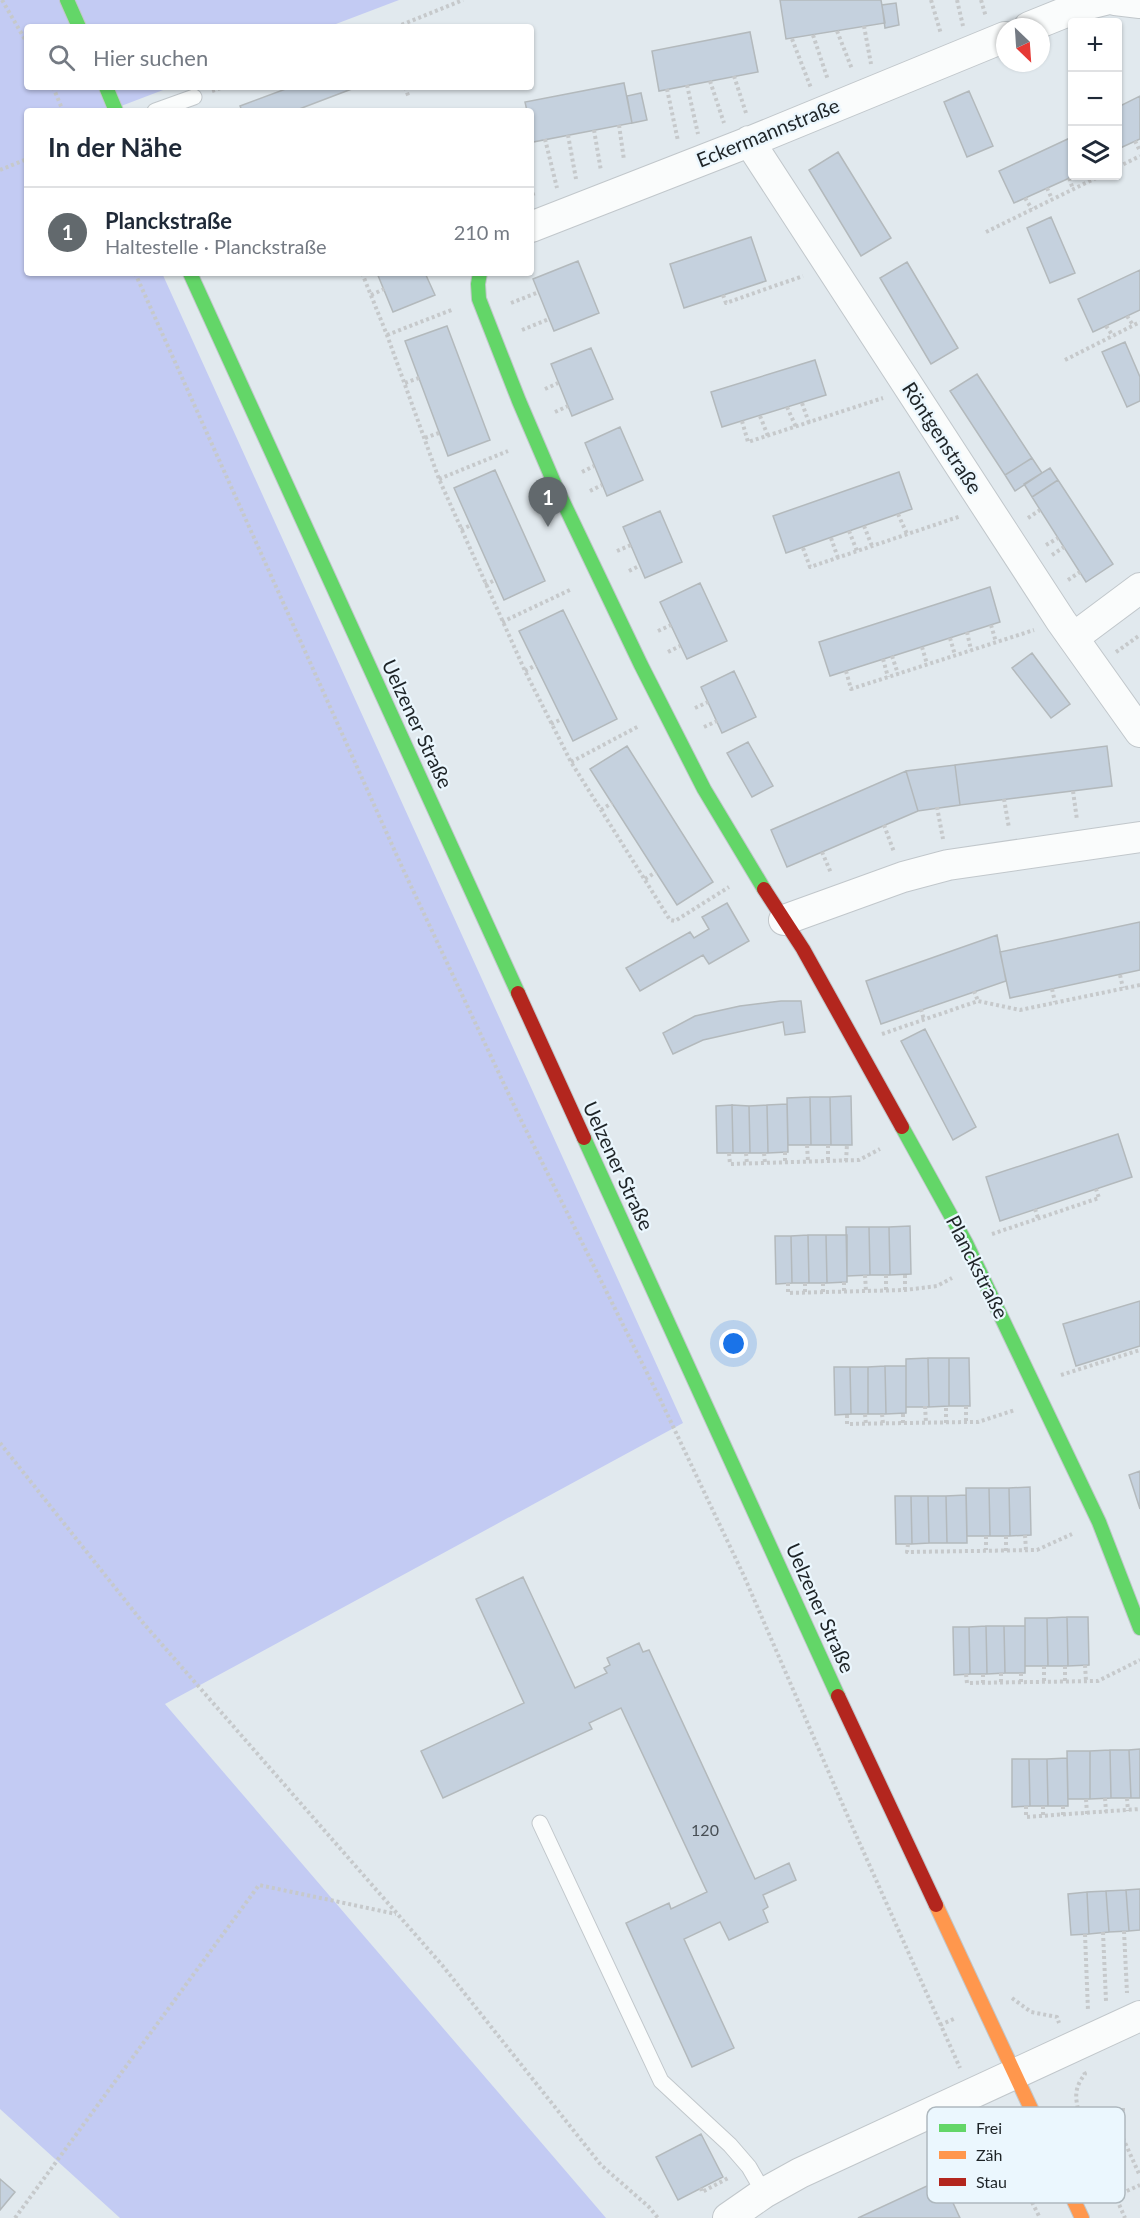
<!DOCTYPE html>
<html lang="de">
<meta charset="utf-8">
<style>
body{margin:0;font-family:Lato,sans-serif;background:#f6f6f7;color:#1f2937}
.controls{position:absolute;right:18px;top:18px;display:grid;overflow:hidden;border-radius:6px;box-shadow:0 2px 4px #0004}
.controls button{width:54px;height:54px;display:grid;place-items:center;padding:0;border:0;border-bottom:2px solid #e0e1e3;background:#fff;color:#1f2937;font:30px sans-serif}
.compass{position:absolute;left:996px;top:18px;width:54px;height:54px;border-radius:50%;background:#fff;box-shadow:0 2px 4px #0004;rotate:155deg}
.you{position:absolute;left:734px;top:1344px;width:21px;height:21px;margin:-15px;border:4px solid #fff;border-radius:50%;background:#1a73e8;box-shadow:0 0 0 9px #1a73e833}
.badge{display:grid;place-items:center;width:39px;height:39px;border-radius:50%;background:#62696d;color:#fff;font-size:20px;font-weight:700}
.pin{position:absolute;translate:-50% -50px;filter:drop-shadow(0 2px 3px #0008)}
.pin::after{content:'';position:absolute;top:32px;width:21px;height:18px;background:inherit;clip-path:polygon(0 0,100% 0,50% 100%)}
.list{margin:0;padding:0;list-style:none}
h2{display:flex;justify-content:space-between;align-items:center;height:78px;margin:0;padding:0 24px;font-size:26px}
h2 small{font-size:20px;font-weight:400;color:#747a83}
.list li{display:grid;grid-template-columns:39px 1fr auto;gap:18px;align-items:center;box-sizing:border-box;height:90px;padding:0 24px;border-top:2px solid #e0e1e3}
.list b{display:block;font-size:22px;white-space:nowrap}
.list p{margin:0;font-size:20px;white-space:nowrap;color:#747a83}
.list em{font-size:20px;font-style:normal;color:#747a83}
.icon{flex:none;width:33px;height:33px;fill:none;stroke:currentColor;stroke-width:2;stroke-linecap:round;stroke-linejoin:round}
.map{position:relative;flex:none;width:1140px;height:2218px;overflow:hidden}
.search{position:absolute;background:#fff;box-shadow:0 2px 4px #0004;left:24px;top:24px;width:510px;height:66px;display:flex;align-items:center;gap:15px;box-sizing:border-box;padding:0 21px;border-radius:6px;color:#747a83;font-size:22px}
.panel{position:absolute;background:#fff;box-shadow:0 2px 4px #0004;left:24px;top:108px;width:510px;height:168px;border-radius:6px}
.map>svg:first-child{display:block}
</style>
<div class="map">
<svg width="1140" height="2218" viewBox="0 0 1140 2218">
<rect width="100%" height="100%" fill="#e1e9ee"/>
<path fill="#c3cbf3" d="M0 0H399L328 27H27V87H171L108 111H27V273H162L683 1423 165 1704 606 2218H120L0 2109Z"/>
<path fill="#c5d1de" stroke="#b3b9bc" stroke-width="1.5" d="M780 0H881L885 23 786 39Z
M896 3 899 25 885 28 882 5Z
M750 32 758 72 659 91 652 51Z
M624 83 632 123 533 142 531 111H527L525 102Z
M291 87H357L294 111H242L240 106Z
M969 91 993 146 967 157 944 102Z
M641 93 647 120 632 123 627 96Z
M1140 96V139L1118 149V107Z
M1072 137V176H1074L1014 203 999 171Z
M838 152 891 238 861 256 809 170Z
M1051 217 1075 273 1050 283 1027 228Z
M751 237 766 281 684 308 670 264Z
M578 261 599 313 554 331 533 279Z
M907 262 958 348 931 364 880 278Z
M1140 270V310L1093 332 1078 299Z
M377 273H425L435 295 393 312Z
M447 326 490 440 448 456 405 341Z
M1125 342 1140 377V401L1127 407 1102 352Z
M591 348 613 399 572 416 551 364Z
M815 360 826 395 722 427 711 392Z
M977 374 1032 458 1005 475 950 391Z
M620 427 643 480 607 496 585 443Z
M1032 458 1042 473 1015 491 1005 475Z
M1050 468 1058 480 1032 497 1024 484Z
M495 470 545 581 504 600 454 488Z
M899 472 912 509 786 553 773 516Z
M1058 480 1113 564 1086 582 1032 497Z
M660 511 682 562 645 578 623 527Z
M700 583 727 641 687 659 660 602Z
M990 587 1000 622 830 676 819 642Z
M563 610 617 719 573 741 519 631Z
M1032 653 1070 704 1051 718 1012 668Z
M734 671 756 717 722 733 701 687Z
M748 742 773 786 752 797 727 753Z
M627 746 713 882 677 905 590 769Z
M1107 746 1112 786 960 805 955 765Z
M955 765 960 805 918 811 906 771Z
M906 771 918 811 787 867 771 830Z
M727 903 749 941 709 964 703 955 640 991 626 968 690 932 694 938 709 929 702 917Z
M1140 922V970L1010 998 1000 952Z
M997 935 1006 981 881 1024 866 981Z
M781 1001H801L805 1032 785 1035 783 1022 703 1040 673 1054 663 1033 695 1016 740 1006Z
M925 1029 976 1127 953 1140 901 1041Z
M851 1096 852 1145H831L830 1097Z
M810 1097H830L831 1145H811Z
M810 1097 811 1145H788L787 1098Z
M787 1104 788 1152 768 1153 767 1105Z
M732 1105 749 1106 750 1153H733Z
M732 1105 733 1153H717L716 1106Z
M767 1105 768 1153H750L749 1106Z
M1118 1134 1132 1177 1000 1221 986 1177Z
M910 1226 911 1274 890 1275 889 1227Z
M846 1227H869L870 1275 847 1276Z
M869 1227H889L890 1275H870Z
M808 1235 809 1283H792L791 1236Z
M808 1235H826L827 1283H809Z
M826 1235H847V1282L827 1283Z
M775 1236H791L792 1283 776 1284Z
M1140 1301V1346L1076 1366 1063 1324Z
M928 1358H949V1406L929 1407Z
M928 1358 929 1407H906V1359Z
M949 1358H969L970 1406H949Z
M885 1366 886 1414H868V1367Z
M885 1366H906V1413L886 1414Z
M834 1367H850L851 1414 835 1415Z
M850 1367H868V1414H851Z
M1140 1471V1509L1129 1475Z
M1030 1487 1031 1535 1010 1536 1009 1488Z
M966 1488H989L990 1536H967Z
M989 1488H1009L1010 1536H990Z
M966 1495 967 1543H947L946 1496Z
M895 1496H911L912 1544H896Z
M911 1496H928L929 1543 912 1544Z
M928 1496H946L947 1543H929Z
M523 1577 575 1688 607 1673 604 1668 610 1665 607 1658 639 1643 643 1652 649 1650 755 1879 789 1863 796 1880 763 1895 768 1907 763 1910 768 1922 729 1940 720 1922 684 1939 734 2048 692 2067 626 1923 669 1903 671 1909 707 1892 621 1708 589 1723 592 1729 443 1798 421 1751 524 1703 476 1599Z
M1067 1617 1068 1666H1048L1047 1618Z
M1067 1617H1088L1089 1665 1068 1666Z
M1025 1618H1047L1048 1666H1025Z
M986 1626H1004L1005 1673 987 1674Z
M986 1626 987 1674H970L969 1627Z
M1004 1626H1025V1673H1005Z
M953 1627H969L970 1674 954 1675Z
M1140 1749V1798H1131L1129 1750Z
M1110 1750H1129L1131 1798H1111Z
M1110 1750 1111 1798 1090 1799V1751Z
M1067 1751H1090V1799H1068Z
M1067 1758 1068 1806H1048L1047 1759Z
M1012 1759H1029L1030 1806 1012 1807Z
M1029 1759H1047L1048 1806H1030Z
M1140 1889V1930L1129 1931 1126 1890Z
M1126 1890 1129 1931 1109 1932 1106 1891Z
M1106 1891 1109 1932 1089 1934 1087 1892Z
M1087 1892 1089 1934 1071 1935 1068 1894Z
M701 2134 723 2177 678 2200 656 2157Z
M0 2179 15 2192 0 2210Z
M942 2179 960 2218H858Z"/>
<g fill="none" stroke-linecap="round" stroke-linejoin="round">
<defs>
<path id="lane" d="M155 111 194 97
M540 1823 661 2081 730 2145 749 2167 764 2193"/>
<path id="street" d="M1115 0 1140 3
M1029 27 1081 6 1105 0
M749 141 1061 621 1140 732
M531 227 754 140 1005 37
M1073 638 1140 588
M784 920 903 877 948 865 1140 837
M728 2218 764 2193 800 2173 1140 2016"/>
<path id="fast" d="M67 0 79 27
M106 87 116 111
M190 273 518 993
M480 273 478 284 479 299 519 401 555 485 641 665 704 789 764 889
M902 1127 966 1243 1099 1522 1140 1628
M584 1138 838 1696"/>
<path id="slow" d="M936 1905 1082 2218"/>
<path id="jam" d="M764 889 803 949 902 1127
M518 993 584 1138
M838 1696 936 1905"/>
</defs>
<use href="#lane" stroke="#c1c7cb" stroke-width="17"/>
<use href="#street" stroke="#c1c7cb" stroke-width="32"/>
<use href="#fast" stroke="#c1c7cb" stroke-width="16"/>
<use href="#slow" stroke="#c1c7cb" stroke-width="16"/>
<use href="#jam" stroke="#c1c7cb" stroke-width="16"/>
<path stroke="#c6c9cb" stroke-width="4" stroke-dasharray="3 3" stroke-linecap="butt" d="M2 0 27 43
M931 0 941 34
M957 0 963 26
M981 0 986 17
M864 26 871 64
M396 27 463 0
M837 31 852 69
M813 35 828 80
M792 39 811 88
M734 76 746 113
M710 81 724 123
M687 85 698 134
M53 87 63 111
M405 87 409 98
M667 89 678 141
M212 91 224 87
M619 125 624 160
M594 130 601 171
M568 135 576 179
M545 139 557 188
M1135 141 1140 151
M1118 167 1140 156
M0 170 27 159
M1069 178 1073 189
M531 187 534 198
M1047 188 1052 199
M1025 198 1032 209
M986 232 1100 176
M135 273 402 867 519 1116 660 1399 744 1576 852 1826 960 2068
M362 273 387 335 439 479 525 671 571 762 670 920 675 921 729 887
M371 295 384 289
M723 295 726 303 803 276
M511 303 539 292
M1127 316 1133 325
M1106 326 1113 336
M522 330 549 319
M387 335 454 309
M1065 360 1140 322
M405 383 419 378
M545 389 558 383
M802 403 809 423
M787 407 796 427
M555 412 568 406
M760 416 768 436
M742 421 748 442 883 398
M425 438 439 433
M582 472 594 466
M439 479 508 451
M590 491 602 485
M898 514 907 534
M1028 518 1040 510
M864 526 872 546
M461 530 471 525
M849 531 857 551
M831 538 838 558
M1046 545 1058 538
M803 548 810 567 961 516
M617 551 631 545
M1052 555 1064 547
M629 571 639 566
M1068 580 1080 572
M485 585 495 580
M502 622 572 589
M991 625 996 642
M658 631 671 625
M967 632 971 650
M950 638 955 655
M922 647 927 664
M668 652 680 646
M1116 652 1140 635
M892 656 898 674
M883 659 888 677
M525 671 536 665
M846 671 851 689 1034 630
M695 708 708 702
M551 724 562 719
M704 727 717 721
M571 762 639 726
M1073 791 1077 820
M1004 799 1009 828
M937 807 943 839
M601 810 612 803
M884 825 894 852
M822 852 831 873
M645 879 656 872
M1120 975 1123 988
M1052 989 1055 1002
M974 991 978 1001
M921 1009 924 1020
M882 1034 978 1001 1020 1010 1140 985
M807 1145 808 1162
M828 1145V1161
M785 1152V1162
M729 1153 730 1164 859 1160 880 1149
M746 1153 747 1164
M764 1153 765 1163
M846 1161 847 1144
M1035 1209 1038 1218
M992 1234 1099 1198 1096 1189
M865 1275 866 1291
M886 1275V1291
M844 1282V1292
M788 1283V1293L905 1290 937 1286 952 1278
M805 1283V1293
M823 1283V1292
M905 1290V1274
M1061 1375 1140 1350
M925 1406 926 1423
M966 1406V1422
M865 1414 866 1424
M882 1414 883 1423
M903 1414V1423
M847 1415V1424L966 1422H978L1015 1410
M946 1423V1406
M0 1443 144 1624 442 1965 601 2165 649 2207 658 2218
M1025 1535 1026 1550
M986 1536V1550
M1006 1536V1551
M908 1544 907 1552 1037 1550 1072 1534
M1085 1665 1086 1681
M1044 1666V1682
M1065 1666V1681
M1001 1673V1682
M1021 1673V1682
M966 1674 967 1683 1098 1681 1140 1660
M983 1674V1683
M1105 1798 1106 1812
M1127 1798 1128 1811
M1086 1799 1087 1814
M1026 1806V1817L1140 1809
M1043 1806V1816
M1063 1815V1806
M1124 1931 1127 1993
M1103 1932 1106 2001
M1085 1934 1088 2011
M1012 1998 1031 2012 1057 2017 1059 2023
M940 2025 956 2018
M1084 2072 1085 2074C1074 2088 1075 2097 1079 2113L1125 2218
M1123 2108 1122 2136 1140 2176
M986 2118 1003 2145 1040 2218
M701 2188 702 2192 730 2177
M1105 2201 1140 2185
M15 2218 259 1885 396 1914"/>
<use href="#lane" stroke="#fafcfc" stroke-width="15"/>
<use href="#street" stroke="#fafcfc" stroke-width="30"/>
<use href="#fast" stroke="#63d668" stroke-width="14"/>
<use href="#slow" stroke="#ff974d" stroke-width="14"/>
<use href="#jam" stroke="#b3261e" stroke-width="14"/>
</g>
<g text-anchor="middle" stroke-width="4.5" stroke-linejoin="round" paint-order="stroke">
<g font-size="16" fill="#484f55">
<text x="705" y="1836">120</text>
</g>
<g font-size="20" fill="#1e2427" stroke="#ebf7fe">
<text transform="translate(768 133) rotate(-22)" y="7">Eckermannstraße</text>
<text transform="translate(942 438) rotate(57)" y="7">Röntgenstraße</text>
<text transform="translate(417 724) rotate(65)" y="7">Uelzener Straße</text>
<text transform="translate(618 1166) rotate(65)" y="7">Uelzener Straße</text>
<text transform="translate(977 1267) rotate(63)" y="7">Planckstraße</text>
<text transform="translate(820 1608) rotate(66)" y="7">Uelzener Straße</text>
</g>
</g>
<rect x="927" y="2107" width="198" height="96" rx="9" fill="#ebf7fe" stroke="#aeb8be" stroke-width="1.5"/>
<rect x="939" y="2124" width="27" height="8" fill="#63d668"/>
<rect x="939" y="2151" width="27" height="8" fill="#ff974d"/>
<rect x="939" y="2178" width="27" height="8" fill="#b3261e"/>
<g font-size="16" fill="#1e2427">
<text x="976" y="2134">Frei</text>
<text x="976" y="2161">Zäh</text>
<text x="976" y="2188">Stau</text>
</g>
</svg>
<div class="controls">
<button>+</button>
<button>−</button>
<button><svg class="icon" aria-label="layers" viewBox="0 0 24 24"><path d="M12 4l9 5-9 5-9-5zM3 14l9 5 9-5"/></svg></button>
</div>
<svg class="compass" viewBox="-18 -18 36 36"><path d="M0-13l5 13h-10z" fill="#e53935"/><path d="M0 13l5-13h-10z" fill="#747a83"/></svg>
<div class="you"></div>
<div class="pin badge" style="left:548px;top:527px">1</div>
<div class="search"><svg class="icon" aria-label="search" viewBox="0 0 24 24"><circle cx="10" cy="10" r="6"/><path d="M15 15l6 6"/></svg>Hier suchen</div>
<section class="panel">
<h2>In der Nähe<small></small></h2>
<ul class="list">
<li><span class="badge">1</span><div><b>Planckstraße</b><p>Haltestelle · Planckstraße</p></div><em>210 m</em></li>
</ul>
</section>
</div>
